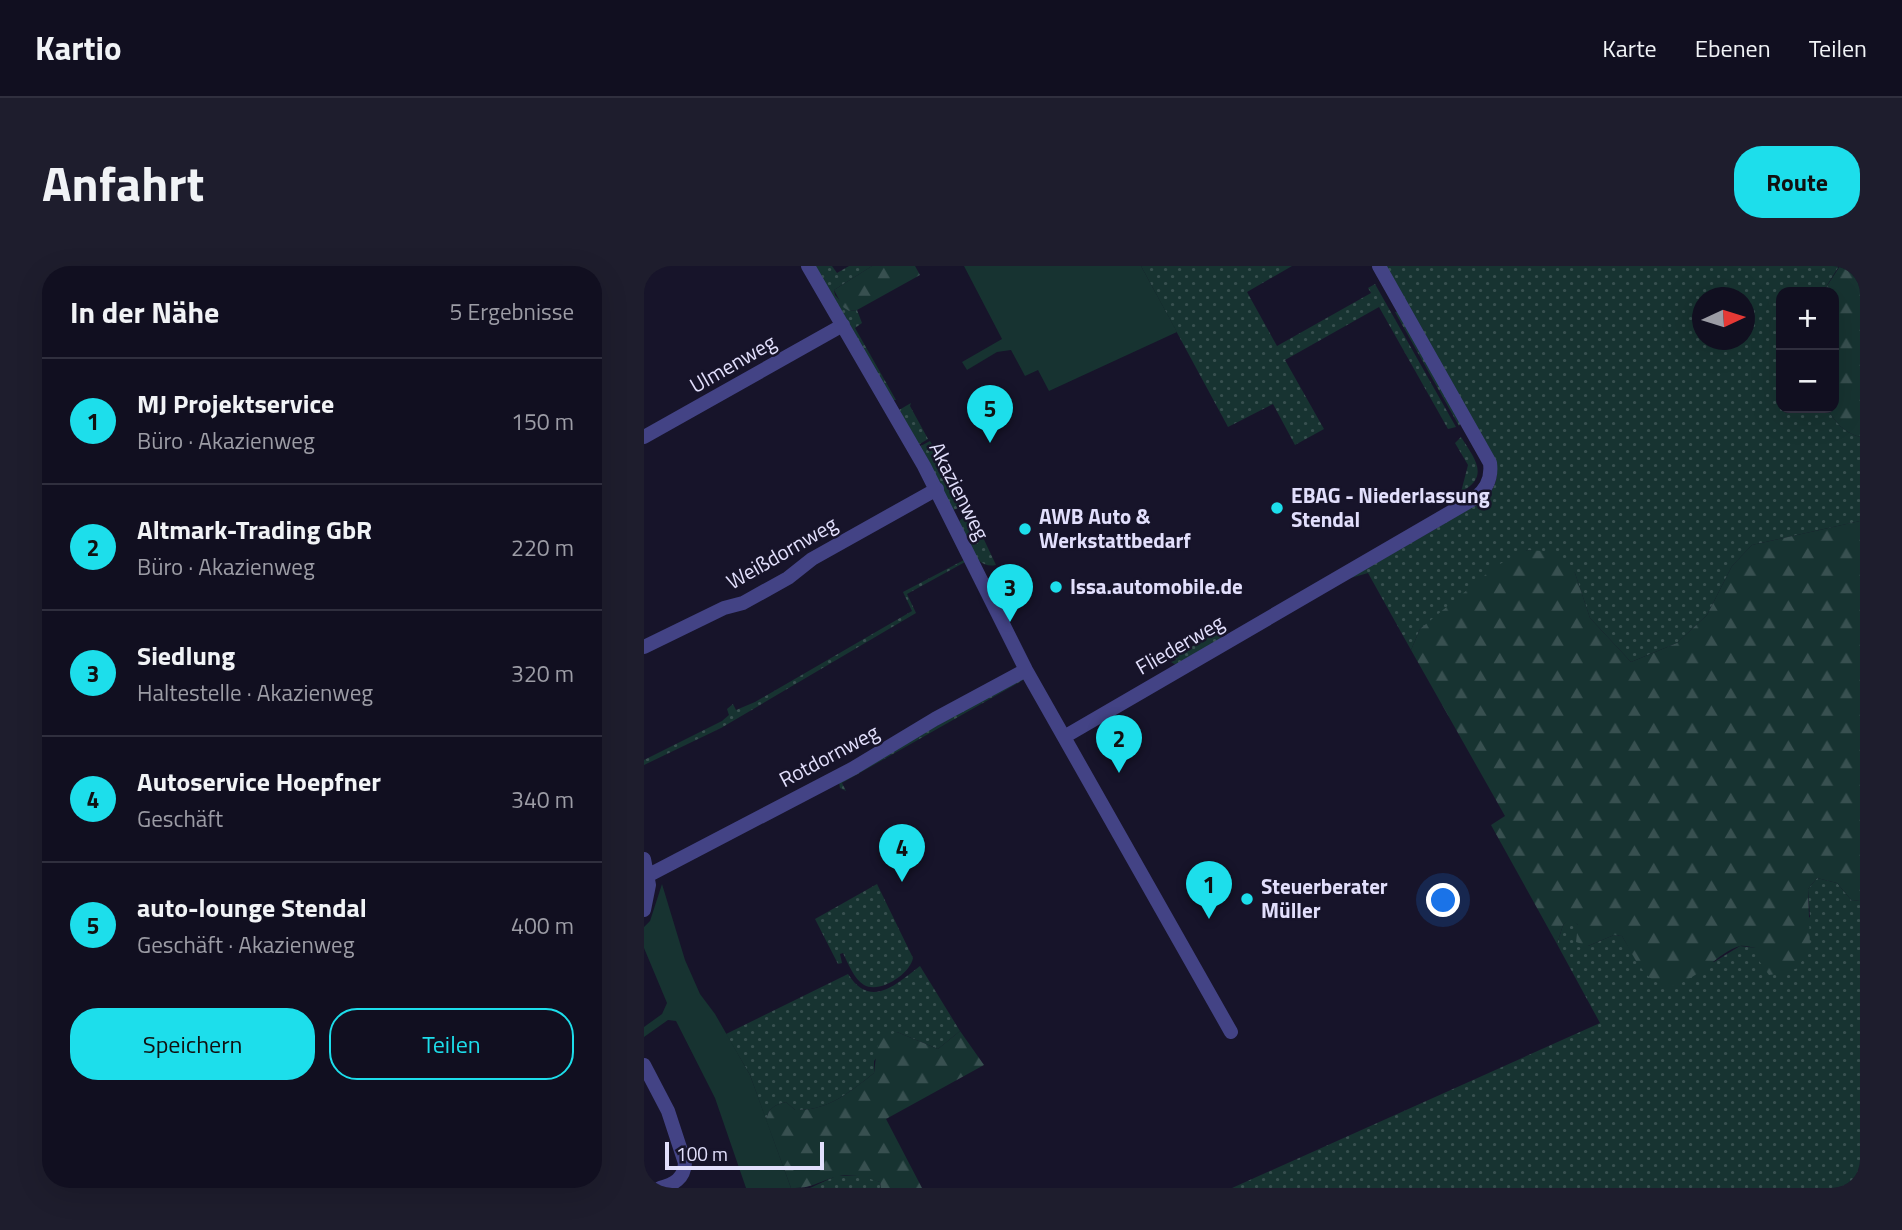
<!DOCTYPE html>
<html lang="de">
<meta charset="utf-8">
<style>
body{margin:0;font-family:"Titillium Web",sans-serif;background:#1e1d2d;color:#f1f3f6}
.controls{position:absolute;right:21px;top:21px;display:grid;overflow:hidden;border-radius:14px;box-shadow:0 7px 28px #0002}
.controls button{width:63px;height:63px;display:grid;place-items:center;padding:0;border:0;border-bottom:2px solid #302f3e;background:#110f20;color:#f1f3f6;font:35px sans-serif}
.compass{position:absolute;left:1048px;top:21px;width:63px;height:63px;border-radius:50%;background:#110f20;box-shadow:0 7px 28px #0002;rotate:86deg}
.scale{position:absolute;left:21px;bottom:18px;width:159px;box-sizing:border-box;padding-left:7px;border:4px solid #e2dffc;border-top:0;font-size:19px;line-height:24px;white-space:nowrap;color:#e2dffc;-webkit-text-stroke:5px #17142a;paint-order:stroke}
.you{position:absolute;left:800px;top:635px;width:24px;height:24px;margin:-18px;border:5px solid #fff;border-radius:50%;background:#1a73e8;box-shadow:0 0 0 10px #1a73e833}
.badge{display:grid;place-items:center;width:46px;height:46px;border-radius:50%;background:#1ddeeb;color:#111;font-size:23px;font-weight:700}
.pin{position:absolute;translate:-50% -58px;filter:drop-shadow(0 2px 4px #0008)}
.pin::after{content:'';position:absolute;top:37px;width:24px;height:21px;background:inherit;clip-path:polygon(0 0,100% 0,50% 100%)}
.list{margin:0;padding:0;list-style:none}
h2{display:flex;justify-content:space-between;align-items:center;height:91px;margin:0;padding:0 28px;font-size:30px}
h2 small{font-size:23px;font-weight:400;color:#9c9ca5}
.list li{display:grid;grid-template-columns:46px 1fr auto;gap:21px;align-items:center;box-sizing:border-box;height:126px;padding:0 28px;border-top:2px solid #302f3e}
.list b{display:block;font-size:26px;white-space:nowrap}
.list p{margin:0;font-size:23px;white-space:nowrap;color:#9c9ca5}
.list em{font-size:23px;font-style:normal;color:#9c9ca5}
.actions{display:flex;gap:14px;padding:21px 28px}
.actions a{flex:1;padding:16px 0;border:2px solid #1ddeeb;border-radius:28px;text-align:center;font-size:24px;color:#1ddeeb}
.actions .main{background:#1ddeeb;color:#111}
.map{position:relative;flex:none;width:1216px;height:922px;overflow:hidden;border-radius:28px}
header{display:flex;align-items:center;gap:42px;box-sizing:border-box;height:98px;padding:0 35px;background:#110f20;border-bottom:2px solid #302f3e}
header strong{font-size:33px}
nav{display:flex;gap:38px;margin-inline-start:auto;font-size:24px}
.intro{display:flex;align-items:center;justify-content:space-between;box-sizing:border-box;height:168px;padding:0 42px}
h1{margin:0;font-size:49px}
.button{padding:18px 32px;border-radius:28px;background:#1ddeeb;color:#111;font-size:24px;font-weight:700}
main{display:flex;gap:42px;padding:0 42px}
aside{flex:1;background:#110f20;border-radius:28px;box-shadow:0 7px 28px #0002}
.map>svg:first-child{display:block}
</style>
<header>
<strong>Kartio</strong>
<nav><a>Karte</a><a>Ebenen</a><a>Teilen</a></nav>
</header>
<div class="intro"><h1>Anfahrt</h1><a class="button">Route</a></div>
<main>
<aside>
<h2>In der Nähe<small>5 Ergebnisse</small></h2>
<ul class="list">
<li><span class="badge">1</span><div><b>MJ Projektservice</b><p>Büro · Akazienweg</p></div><em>150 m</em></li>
<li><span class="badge">2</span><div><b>Altmark-Trading GbR</b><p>Büro · Akazienweg</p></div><em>220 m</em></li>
<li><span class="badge">3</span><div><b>Siedlung</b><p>Haltestelle · Akazienweg</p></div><em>320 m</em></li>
<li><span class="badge">4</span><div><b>Autoservice Hoepfner</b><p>Geschäft</p></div><em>340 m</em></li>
<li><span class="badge">5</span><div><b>auto-lounge Stendal</b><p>Geschäft · Akazienweg</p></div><em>400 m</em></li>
</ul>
<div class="actions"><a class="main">Speichern</a><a>Teilen</a></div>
</aside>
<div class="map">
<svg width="1216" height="922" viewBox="0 0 1216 922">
<defs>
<pattern id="grass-dots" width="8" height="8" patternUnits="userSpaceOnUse" patternTransform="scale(1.75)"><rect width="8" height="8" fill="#173331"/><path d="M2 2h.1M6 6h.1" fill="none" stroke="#385050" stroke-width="1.8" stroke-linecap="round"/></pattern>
<pattern id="forest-firs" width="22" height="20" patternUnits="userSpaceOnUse" patternTransform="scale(1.75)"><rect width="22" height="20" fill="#173331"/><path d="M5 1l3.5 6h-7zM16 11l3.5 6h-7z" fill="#385050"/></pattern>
</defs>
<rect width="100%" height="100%" fill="#17142a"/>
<path fill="url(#grass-dots)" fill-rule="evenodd" d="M170 0H188L193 7 205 0H228L190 24 191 29 205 45 213 44 218 57 211 62 252 134H247Z
M497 0H648L603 26 633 80 727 27 724 22 731 18 812 161 804 163 735 41 641 94 680 163 651 179 629 138 584 161Z
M742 0H1195L1179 26H1137V142H1183C1192 157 1199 166 1216 171V255L1108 279 1088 300 1063 349 1033 377 987 396 946 352 931 307 895 286 883 284 776 363 767 384 724 307 703 313 788 265 840 233C853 222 856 207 850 192ZM1058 32H1100V74H1058Z
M751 46H756L817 156 815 160Z
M267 137 266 140 284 173 274 179 255 144Z
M817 171C830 192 847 210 817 226L824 199 811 177Z
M286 175 322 236 321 240 309 244 275 181Z
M327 246 352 299C329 304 323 271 315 255Z
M320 294 321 296 263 328 272 347 77 462 0 499V494L78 455 85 449 83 443 89 438 92 444 111 436 268 345 259 326Z
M576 364 578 372 532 399 527 396 532 394 530 391Z
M376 412 381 413 198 517 202 525 196 522 195 516Z
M1173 612 1193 617 1208 635 1216 634V922H588L956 757 913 678 919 659 926 652 934 659 944 680 970 669 978 670 996 700 1070 696 1096 680 1113 682 1166 651 1164 623Z
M233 618 269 692C266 708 236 728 220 719 210 713 204 697 199 687L196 688 198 697 194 698 171 653Z
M276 700 316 765 294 783 253 766 230 795V807C206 826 184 845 151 844L142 836C130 839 125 842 122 854L106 809 82 768 204 708C227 744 252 718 276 700Z
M217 909 236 916 237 922H166L192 910Z"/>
<path fill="url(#forest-firs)" d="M228 0H271L276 9 213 44 205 45 199 41 190 24Z
M1196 0H1216V171C1199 166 1192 157 1183 142H1190V26H1179Z
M1216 255V634L1208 635 1193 617 1173 612 1164 623 1166 680 1154 702 1143 706 1125 709 1113 692 1112 682C1108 682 1101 679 1096 680 1073 685 1040 731 1014 717 997 709 987 685 978 670L970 669 944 680 932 676 934 659 926 653 919 659 913 678 847 559 861 550 767 384 776 363 852 300 883 284 912 286 931 307 946 352 987 396 1033 377 1063 349 1088 300 1108 279Z
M316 765 340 799 242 853 278 922H237L236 916C221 911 206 906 191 911 171 917 169 922 147 922L122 854C125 842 130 839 142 836L151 844C184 845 206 826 230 807L234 774 253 766 294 783Z"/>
<path fill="#173331" d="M320 0H497L533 66 405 125 394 104 381 110 367 84 353 86 323 104 318 96 358 73Z
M18 618 41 694 56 728 71 748 106 809 147 922H102L71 832 32 755 24 754 0 771V761L18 748 23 737 0 682V661L6 655Z"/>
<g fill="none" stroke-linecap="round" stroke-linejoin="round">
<path stroke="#434385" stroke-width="14" d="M164 0 280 200 382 404 587 766
M0 171 199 59
M0 381 80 342 99 337 144 312 168 293 293 223
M420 471 831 232C843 223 848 212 846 197L735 0
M0 593 5 619 0 644
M5 609 208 503 291 453 382 404
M0 799 24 845 41 897C40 913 30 918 16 922"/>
</g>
<g fill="#1ddeeb" stroke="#17142a" stroke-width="2.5">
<circle cx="633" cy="242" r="7"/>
<circle cx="381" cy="263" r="7"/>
<circle cx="412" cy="321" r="7"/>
<circle cx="603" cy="633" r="7"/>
</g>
<g text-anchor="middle" stroke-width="5" stroke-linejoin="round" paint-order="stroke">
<g font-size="21" fill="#e2dffc" stroke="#17142a">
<text transform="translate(89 98) rotate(-30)" y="7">Ulmenweg</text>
<text transform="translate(315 225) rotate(63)" y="7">Akazienweg</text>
<text transform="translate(138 287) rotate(-30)" y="7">Weißdornweg</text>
<text transform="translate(536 379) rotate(-30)" y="7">Fliederweg</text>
<text transform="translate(185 490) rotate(-28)" y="7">Rotdornweg</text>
</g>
<g font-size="21" font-weight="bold" fill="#e2dffc" stroke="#17142a" text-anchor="start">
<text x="647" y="237">EBAG - Niederlassung<tspan x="647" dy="24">Stendal</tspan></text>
<text x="395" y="258">AWB Auto &amp;<tspan x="395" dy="24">Werkstattbedarf</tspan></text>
<text x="426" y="328">Issa.automobile.de</text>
<text x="617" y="628">Steuerberater<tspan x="617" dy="24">Müller</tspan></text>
</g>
</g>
</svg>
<div class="controls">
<button>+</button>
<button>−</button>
</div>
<svg class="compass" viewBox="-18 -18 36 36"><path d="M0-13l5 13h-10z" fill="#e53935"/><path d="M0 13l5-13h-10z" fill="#9c9ca5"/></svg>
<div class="scale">100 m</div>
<div class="you"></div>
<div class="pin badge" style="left:565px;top:653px">1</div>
<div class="pin badge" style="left:475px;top:507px">2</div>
<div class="pin badge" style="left:366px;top:356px">3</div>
<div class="pin badge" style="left:258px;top:616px">4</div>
<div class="pin badge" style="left:346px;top:177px">5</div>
</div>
</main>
